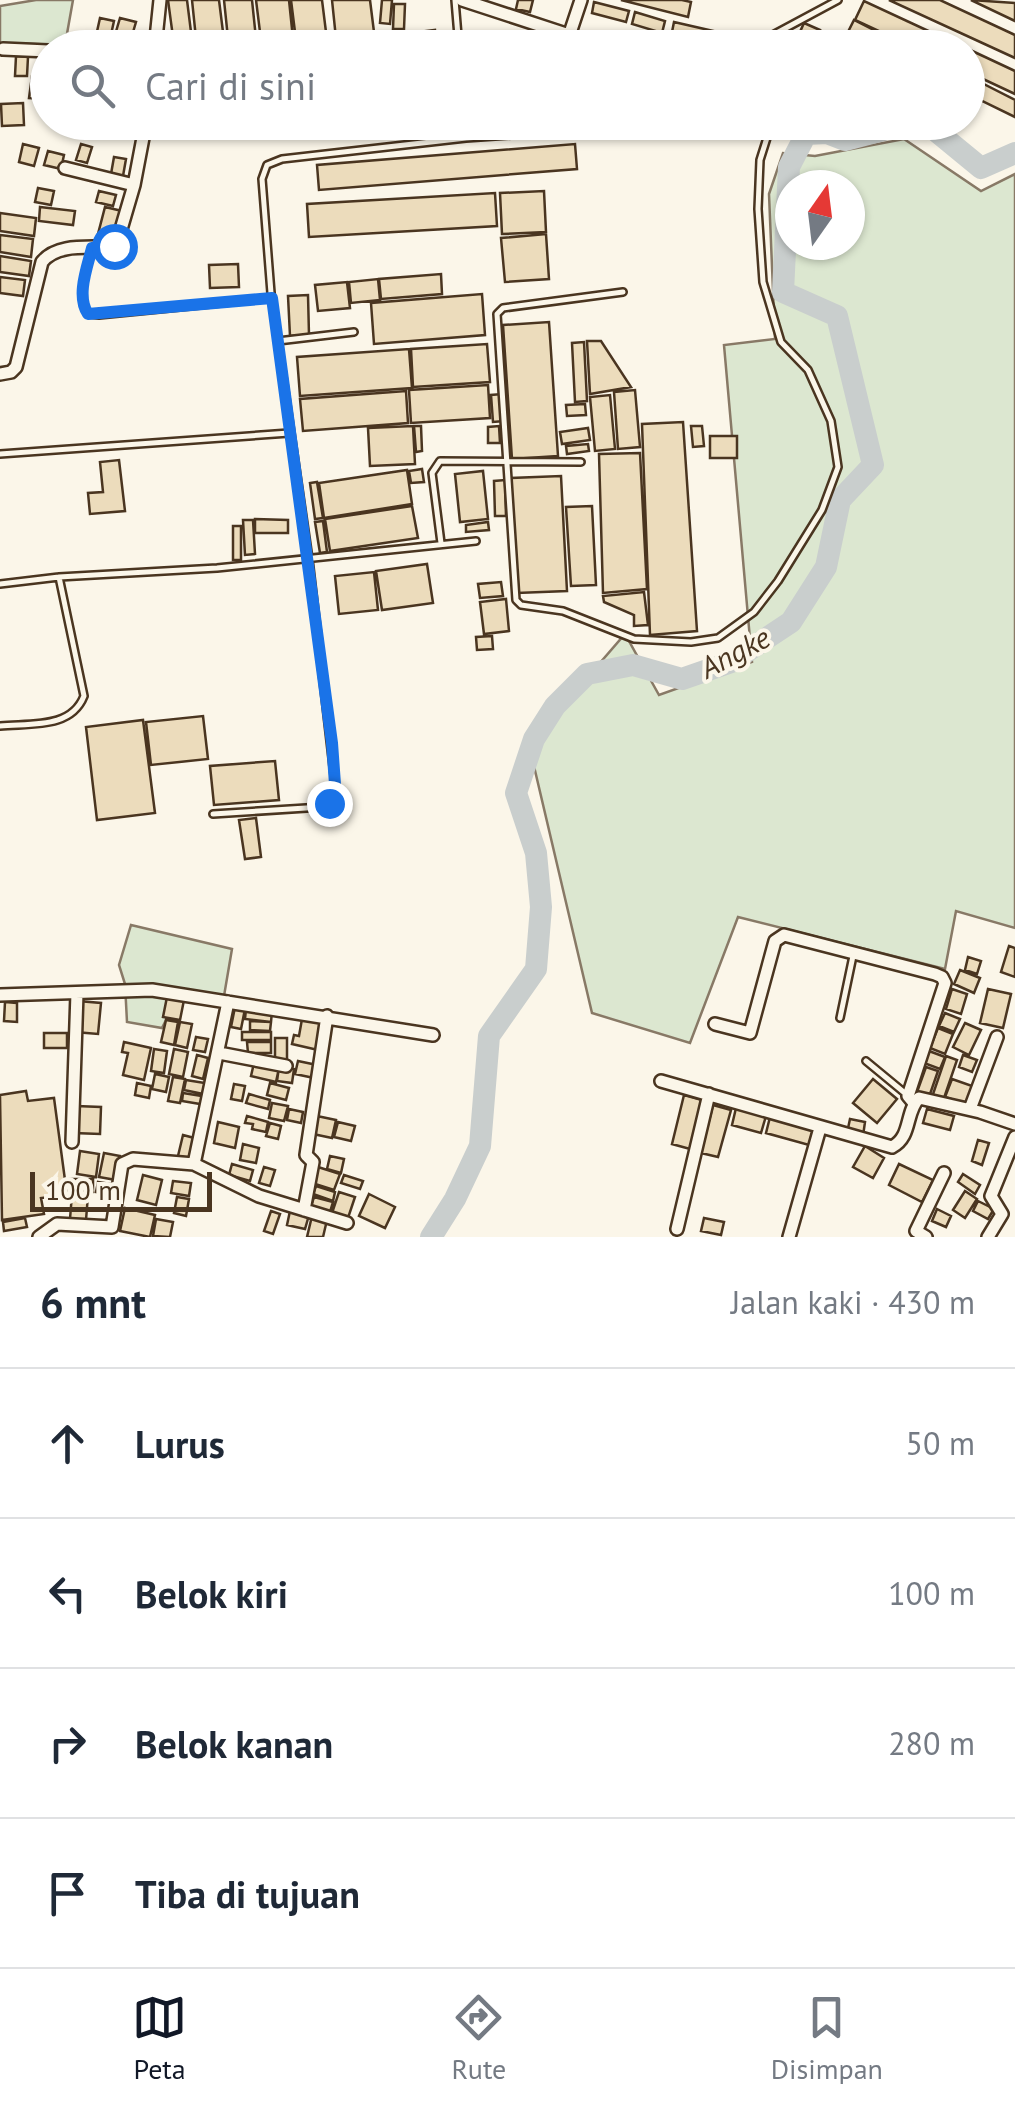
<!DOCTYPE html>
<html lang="id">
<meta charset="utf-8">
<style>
body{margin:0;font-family:"PT Sans",sans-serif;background:#f6f6f7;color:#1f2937}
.compass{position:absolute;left:775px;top:170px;width:90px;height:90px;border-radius:50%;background:#fff;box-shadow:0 2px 8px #0004;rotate:14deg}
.scale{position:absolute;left:30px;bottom:25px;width:182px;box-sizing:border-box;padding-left:10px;border:5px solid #4a3520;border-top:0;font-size:28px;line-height:35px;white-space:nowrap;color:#4a3520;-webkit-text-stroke:8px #fbf6e9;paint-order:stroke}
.stop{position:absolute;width:30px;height:30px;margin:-22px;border:8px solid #1a73e8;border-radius:50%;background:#fff}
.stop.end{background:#1a73e8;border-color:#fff;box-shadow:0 2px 10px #0008}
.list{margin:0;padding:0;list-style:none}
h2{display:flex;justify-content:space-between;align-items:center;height:130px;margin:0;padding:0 40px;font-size:42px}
h2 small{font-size:32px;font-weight:400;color:#747a83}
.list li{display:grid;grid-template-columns:65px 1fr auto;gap:30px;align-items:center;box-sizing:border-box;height:150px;padding:0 40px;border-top:2px solid #e0e1e3}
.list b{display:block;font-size:38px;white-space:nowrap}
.list em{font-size:32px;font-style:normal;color:#747a83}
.icon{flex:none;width:55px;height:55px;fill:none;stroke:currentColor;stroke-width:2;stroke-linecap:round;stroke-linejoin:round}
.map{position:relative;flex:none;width:1015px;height:1237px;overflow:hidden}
.search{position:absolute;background:#fff;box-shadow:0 2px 8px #0004;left:30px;right:30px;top:30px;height:110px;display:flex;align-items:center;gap:25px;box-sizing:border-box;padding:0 35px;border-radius:55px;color:#747a83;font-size:38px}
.sheet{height:730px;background:#fff}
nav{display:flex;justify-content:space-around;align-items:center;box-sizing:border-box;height:140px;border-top:2px solid #e0e1e3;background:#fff;font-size:28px;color:#747a83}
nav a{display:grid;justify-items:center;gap:5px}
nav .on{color:#111827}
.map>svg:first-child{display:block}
</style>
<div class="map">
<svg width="1015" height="1237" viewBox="0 0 1015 1237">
<rect width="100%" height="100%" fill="#fbf6e9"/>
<path fill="#dce7d0" stroke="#887966" stroke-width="2.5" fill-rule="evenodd" d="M36 0H73L65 45 0 43V6Z
M904 139 981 191 1015 174V928L956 911 945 969 738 917 690 1043 592 1013 529 745 625 634 659 695 752 662 724 345 775 339 769 194 783 153 815 156ZM790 185H850V245H790Z
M131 925 232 949 224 996 181 990 162 1028 127 1022 125 984 119 965Z"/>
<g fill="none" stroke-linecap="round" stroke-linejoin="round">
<path stroke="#c9cecd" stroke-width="22" d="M925 122 981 168 1015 153
M431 1237 455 1199 480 1146 489 1036 536 969 541 907 536 853 516 793 534 739 555 706 587 674 633 665 682 679 731 662 791 622 826 567 840 500 873 465 837 316 783 292 789 167 806 134 827 133 845 140 883 130 896 122"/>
</g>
<path fill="#ecdcbc" stroke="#4a3520" stroke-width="2.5" d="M168 0H187L193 48H161L160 38 173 37Z
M192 0H219L225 48H197Z
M224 0H252L257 48H229Z
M256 0H289L294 48H262Z
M291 0H322L328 48H297Z
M332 0H370L376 48H337Z
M382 0H392L390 24 380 23Z
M518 0H533L530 12 516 9Z
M621 0H682L691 2 688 17Z
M889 0H940L1015 35V58Z
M971 0 1015 3V21Z
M864 1 965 48H915L855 20Z
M594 2 629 11 626 22 592 13Z
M394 4H405L404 29H393Z
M635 12 665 21 662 33 632 24Z
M100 18 114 21 110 39 96 36Z
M120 18 136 22 131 39 115 35Z
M854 20 909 48H874L847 34Z
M674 22 722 33 720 43 672 32Z
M804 23 820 30 813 48 795 43Z
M435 30 437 46 404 48 402 34Z
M398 33 399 47 380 48V34Z
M968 49 1015 71V94L968 72Z
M16 56 28 57 27 76H15Z
M32 76 48 77 46 99 29 98Z
M968 76 1015 100V117L968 94Z
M23 103 24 125 2 126 1 104Z
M170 122H202V126L171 130Z
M23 144 39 148 34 166 19 162Z
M81 144 92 147 87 163 76 160Z
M575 144 577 169 319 190 317 165Z
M48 151 64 155 61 169 44 165Z
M114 157 126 159 123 176 111 174Z
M38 188 54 191 51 205 35 202Z
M99 191 116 195 113 206 96 202Z
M544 191 546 232 502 234 500 193Z
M495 193 497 226 309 237 307 204Z
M40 207 75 211 73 225 39 221Z
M105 207 122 211 115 239 98 234Z
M0 213 36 218 34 236 0 231Z
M546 234 549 279 505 282 501 238Z
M0 235 33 239 31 257 0 252Z
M0 256 31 261 29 276 0 272Z
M238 264 239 287 210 288 209 265Z
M441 274 442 294 381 299 379 279Z
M0 277 25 280 23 296 0 293Z
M378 279 380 300 351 303 349 282Z
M347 282 350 308 318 311 315 285Z
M482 294 485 335 374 344 371 303Z
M308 295 309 335 290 336 288 296Z
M549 322 558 456 512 459 503 325Z
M587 341H601L631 387 590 394Z
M584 342 587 401 575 402 572 343Z
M487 344 490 382 413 387 411 349Z
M409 349 412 388 300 396 297 357Z
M488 385 490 418 411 423 409 390Z
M635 390 640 447 618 449 614 392Z
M406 391 408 423 303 431 300 399Z
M502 394 504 421 493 422 491 395Z
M610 395 615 449 595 451 590 397Z
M585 404 586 415 567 416 566 405Z
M683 422 697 631 650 635 642 424Z
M413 426 415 464 370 466 368 428Z
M414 426H421L422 451 416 452Z
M499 426 500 443H488V427Z
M691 426H702L704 446 693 447Z
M588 428 590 440 562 444 560 432Z
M710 436H737V458H710Z
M588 444 589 451 567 454 566 446Z
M640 453 647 589 603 593 599 454Z
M119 460 125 511 90 514 88 493 103 492 100 462Z
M422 469 424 482 411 483 409 471Z
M407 470 412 504 324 518 319 483Z
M483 471 488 519 460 522 455 474Z
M561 476 567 591 517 593 511 478Z
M505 480 506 516H495L494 481Z
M317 482 323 518 315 519 310 483Z
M412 506 418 538 330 551 325 519Z
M592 506 596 585 571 586 566 507Z
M255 519 288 520V533H255Z
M243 520H253L255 554 245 555Z
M323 521 327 552 320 553 315 522Z
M488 522 489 530 466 532V525Z
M233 526H241V560H233Z
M427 564 433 603 382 610 376 571Z
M374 572 378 610 339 614 335 576Z
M501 582 503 596 480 598 478 584Z
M644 592 648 625 634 626V615L604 602 603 596Z
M506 599 509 631 484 634 480 602Z
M492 636 493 649 477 650 476 637Z
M203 716 208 759 151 765 146 722Z
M143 720 155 813 97 820 86 727Z
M275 761 279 800 214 805 210 766Z
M256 818 261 857 245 859 239 820Z
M1009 946 1015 948V977L1001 972Z
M968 957 981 961 977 974 965 970Z
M960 970 980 978 974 993 954 984Z
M952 989 967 994 961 1014 946 1009Z
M988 989 1011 994 1003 1028 980 1023Z
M167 997 184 1000 180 1020 163 1017Z
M78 1001 101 1003 98 1034 75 1032Z
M5 1002 17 1003V1022L4 1021Z
M235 1007 245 1009 241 1029 231 1027Z
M246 1009 272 1011 271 1022 245 1019Z
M945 1013 960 1019 954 1032 939 1026Z
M302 1019 324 1023 318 1050 292 1044 294 1035 299 1036Z
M166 1020 178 1022 174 1045 161 1042Z
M250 1021 271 1022 270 1031 250 1030Z
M180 1022 192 1024 187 1048 175 1045Z
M965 1023 981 1030 969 1055 953 1047Z
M938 1028 953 1034 945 1054 930 1048Z
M242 1032H271V1040H242Z
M44 1033H67V1048H44Z
M196 1037 208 1039 205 1052 193 1050Z
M275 1038H287V1060H275Z
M124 1042 151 1048 144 1080 123 1075 128 1053 122 1052Z
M247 1042H271V1053H248Z
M154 1049 167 1051 164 1073 151 1071Z
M174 1049 188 1052 183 1077 169 1074Z
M929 1051 945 1057 940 1069 924 1063Z
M197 1055 208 1058 203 1079 192 1076Z
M963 1055 977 1060 972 1072 959 1067Z
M946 1056 957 1060 943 1101 932 1097Z
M298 1061 317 1065 314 1078 295 1074Z
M254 1063 279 1068 276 1082 251 1076Z
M279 1067 294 1069 292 1083 277 1081Z
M926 1067 938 1071 929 1097 917 1092Z
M155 1074 169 1077 166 1092 152 1089Z
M173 1077 185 1079 180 1103 168 1101Z
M873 1079 897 1099 877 1123 853 1103Z
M952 1079 975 1087 969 1105 945 1097Z
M186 1080 211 1084 208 1095 184 1090Z
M137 1083 151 1086 149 1098 135 1095Z
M270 1083 289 1088 286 1100 267 1095Z
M234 1084 245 1086 242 1101 231 1099Z
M26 1091 28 1101 54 1098 67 1195 41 1198 44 1214 2 1220 0 1095Z
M183 1093 208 1097 206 1105 182 1101Z
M249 1094 270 1100 268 1109 246 1103Z
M684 1095 702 1100 690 1149 672 1144Z
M272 1103 288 1106 284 1121 269 1118Z
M713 1105 731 1110 718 1157 701 1153Z
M76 1106 101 1107 100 1134 74 1133Z
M736 1108 766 1116 761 1133 732 1125Z
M289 1109 303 1112 301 1123 287 1120Z
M927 1109 954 1116 950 1130 923 1123Z
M247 1116 268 1122 266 1132 252 1129 253 1124 245 1123Z
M317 1116 336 1120 332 1138 313 1134Z
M770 1117 813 1129 809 1145 766 1133Z
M850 1119 865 1122 863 1136 847 1133Z
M218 1122 239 1127 235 1148 214 1143Z
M338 1122 355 1126 351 1141 334 1137Z
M270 1123 281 1126 278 1139 266 1136Z
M183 1135 198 1139 193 1159 178 1156Z
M978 1140 989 1143 982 1165 972 1161Z
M243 1144 259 1148 256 1163 240 1160Z
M865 1146 884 1158 873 1178 853 1167Z
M80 1151 99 1154 96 1177 77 1174Z
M104 1153 120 1156 116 1180 99 1177Z
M330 1156 344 1159 341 1173 327 1169Z
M232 1164 253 1170 250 1181 229 1175Z
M899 1164 933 1180 922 1202 889 1185Z
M264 1167 275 1170 270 1186 259 1183Z
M318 1167 340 1174 334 1190 312 1183Z
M963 1174 980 1185 975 1194 958 1182Z
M143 1175 162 1180 156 1205 137 1200Z
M344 1175 363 1181 360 1189 341 1183Z
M69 1179H93V1192L69 1191Z
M173 1181 191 1183 189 1196 171 1193Z
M98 1182 117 1185 115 1196 96 1192Z
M316 1186 335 1192 333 1201 313 1194Z
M965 1191 977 1199 965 1218 953 1210Z
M339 1192 355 1197 348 1218 332 1213Z
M72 1194 88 1195 86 1220 70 1219Z
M369 1194 395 1207 385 1228 359 1216Z
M177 1197 189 1199 186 1216 174 1213Z
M314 1197 333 1202 329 1215 310 1209Z
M978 1201 994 1209 988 1219 973 1211Z
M125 1208 155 1215 150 1237 120 1231Z
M937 1209 951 1216 946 1227 932 1221Z
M271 1211 280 1214 273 1234 264 1231Z
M290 1211 309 1215 305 1229 287 1225Z
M312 1216 327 1220 323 1237H307Z
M25 1218 27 1227 4 1231 3 1222Z
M704 1218 724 1222 721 1235 701 1231Z
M156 1219 173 1222 170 1237 153 1236Z"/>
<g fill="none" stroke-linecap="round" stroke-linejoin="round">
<defs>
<path id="lane" d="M455 0 459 48
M736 48 748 40 771 36 838 0
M465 122 466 138
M92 250C86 270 77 296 88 314L99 315 272 298
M623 292 503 308 497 314 516 600 521 605 563 611 634 639 691 642 718 638 754 612 778 581 822 510 838 467 831 421 808 370 781 342 763 282 758 209 760 160 772 122
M278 341 354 332
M0 454 289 433
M441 543 432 473 440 461 581 462
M0 584 59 577 217 568 476 541
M0 726C31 723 71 729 84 696L59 577
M213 814 322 807 329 803 335 784 309 559 271 293 262 179 267 165 282 159 466 138 571 131 585 122
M840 1018 853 956
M866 1061 906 1094"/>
<path id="street" d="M462 0 566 34 570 33 581 0
M155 48 160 0
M3 49 48 51
M65 168 134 185
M0 374 11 372 16 367 42 262C57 243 88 248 110 247L117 243 134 185 146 122
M0 995 152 990 433 1035
M715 1024 750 1033 775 941 784 935 935 974 942 977 945 983 908 1096 913 1102
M219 1053 286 1066
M661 1081 892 1147C912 1137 905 1112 919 1098L980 1112 1015 1124
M970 1109 997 1037
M72 1142 77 993
M194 1164 228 1002
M304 1210 313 1162 306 1155 327 1016
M677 1229 709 1094
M39 1237 57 1224 112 1227 122 1164 133 1159 194 1164 259 1196 347 1223
M789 1237 820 1128
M926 1237 916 1231 944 1173
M988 1237 1002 1214 991 1196 1015 1137"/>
</defs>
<use href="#lane" stroke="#4a3520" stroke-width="10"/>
<use href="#street" stroke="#4a3520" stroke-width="16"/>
<use href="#lane" stroke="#fbf6e9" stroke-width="5"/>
<use href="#street" stroke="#fbf6e9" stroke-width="11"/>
</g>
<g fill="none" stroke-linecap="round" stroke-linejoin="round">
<path stroke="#1a73e8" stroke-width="12" d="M114 246 92 248C87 268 76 296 88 314L272 298 332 743 335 784 329 803"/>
</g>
<g text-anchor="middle" stroke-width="8" stroke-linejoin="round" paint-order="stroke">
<g font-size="30" font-style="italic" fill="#4a3520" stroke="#fbf6e9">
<text transform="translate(735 653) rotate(-28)" y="10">Angke</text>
</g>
</g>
</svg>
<svg class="compass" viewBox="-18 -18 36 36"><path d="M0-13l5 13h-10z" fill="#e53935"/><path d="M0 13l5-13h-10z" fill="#747a83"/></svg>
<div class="scale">100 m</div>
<div class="stop" style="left:114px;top:246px"></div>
<div class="stop end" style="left:329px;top:803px"></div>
<div class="search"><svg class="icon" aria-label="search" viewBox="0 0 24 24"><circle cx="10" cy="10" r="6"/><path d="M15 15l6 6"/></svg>Cari di sini</div>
</div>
<section class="sheet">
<h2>6 mnt<small>Jalan kaki · 430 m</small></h2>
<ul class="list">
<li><svg class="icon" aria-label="ahead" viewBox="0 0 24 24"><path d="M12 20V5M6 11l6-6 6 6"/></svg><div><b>Lurus</b></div><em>50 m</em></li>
<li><svg class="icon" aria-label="left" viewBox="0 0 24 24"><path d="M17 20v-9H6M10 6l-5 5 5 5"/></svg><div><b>Belok kiri</b></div><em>100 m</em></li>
<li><svg class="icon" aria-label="right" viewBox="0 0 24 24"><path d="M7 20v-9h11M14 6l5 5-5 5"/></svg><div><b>Belok kanan</b></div><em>280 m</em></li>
<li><svg class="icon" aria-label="arrive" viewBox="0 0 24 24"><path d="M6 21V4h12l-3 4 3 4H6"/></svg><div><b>Tiba di tujuan</b></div></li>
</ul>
</section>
<nav>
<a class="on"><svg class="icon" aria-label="map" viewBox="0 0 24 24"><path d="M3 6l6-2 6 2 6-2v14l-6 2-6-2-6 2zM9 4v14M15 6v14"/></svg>Peta</a>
<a><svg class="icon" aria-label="directions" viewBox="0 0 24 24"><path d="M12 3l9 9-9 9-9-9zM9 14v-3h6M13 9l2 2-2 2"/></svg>Rute</a>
<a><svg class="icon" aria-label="saved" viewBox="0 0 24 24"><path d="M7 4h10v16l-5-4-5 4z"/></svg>Disimpan</a>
</nav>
